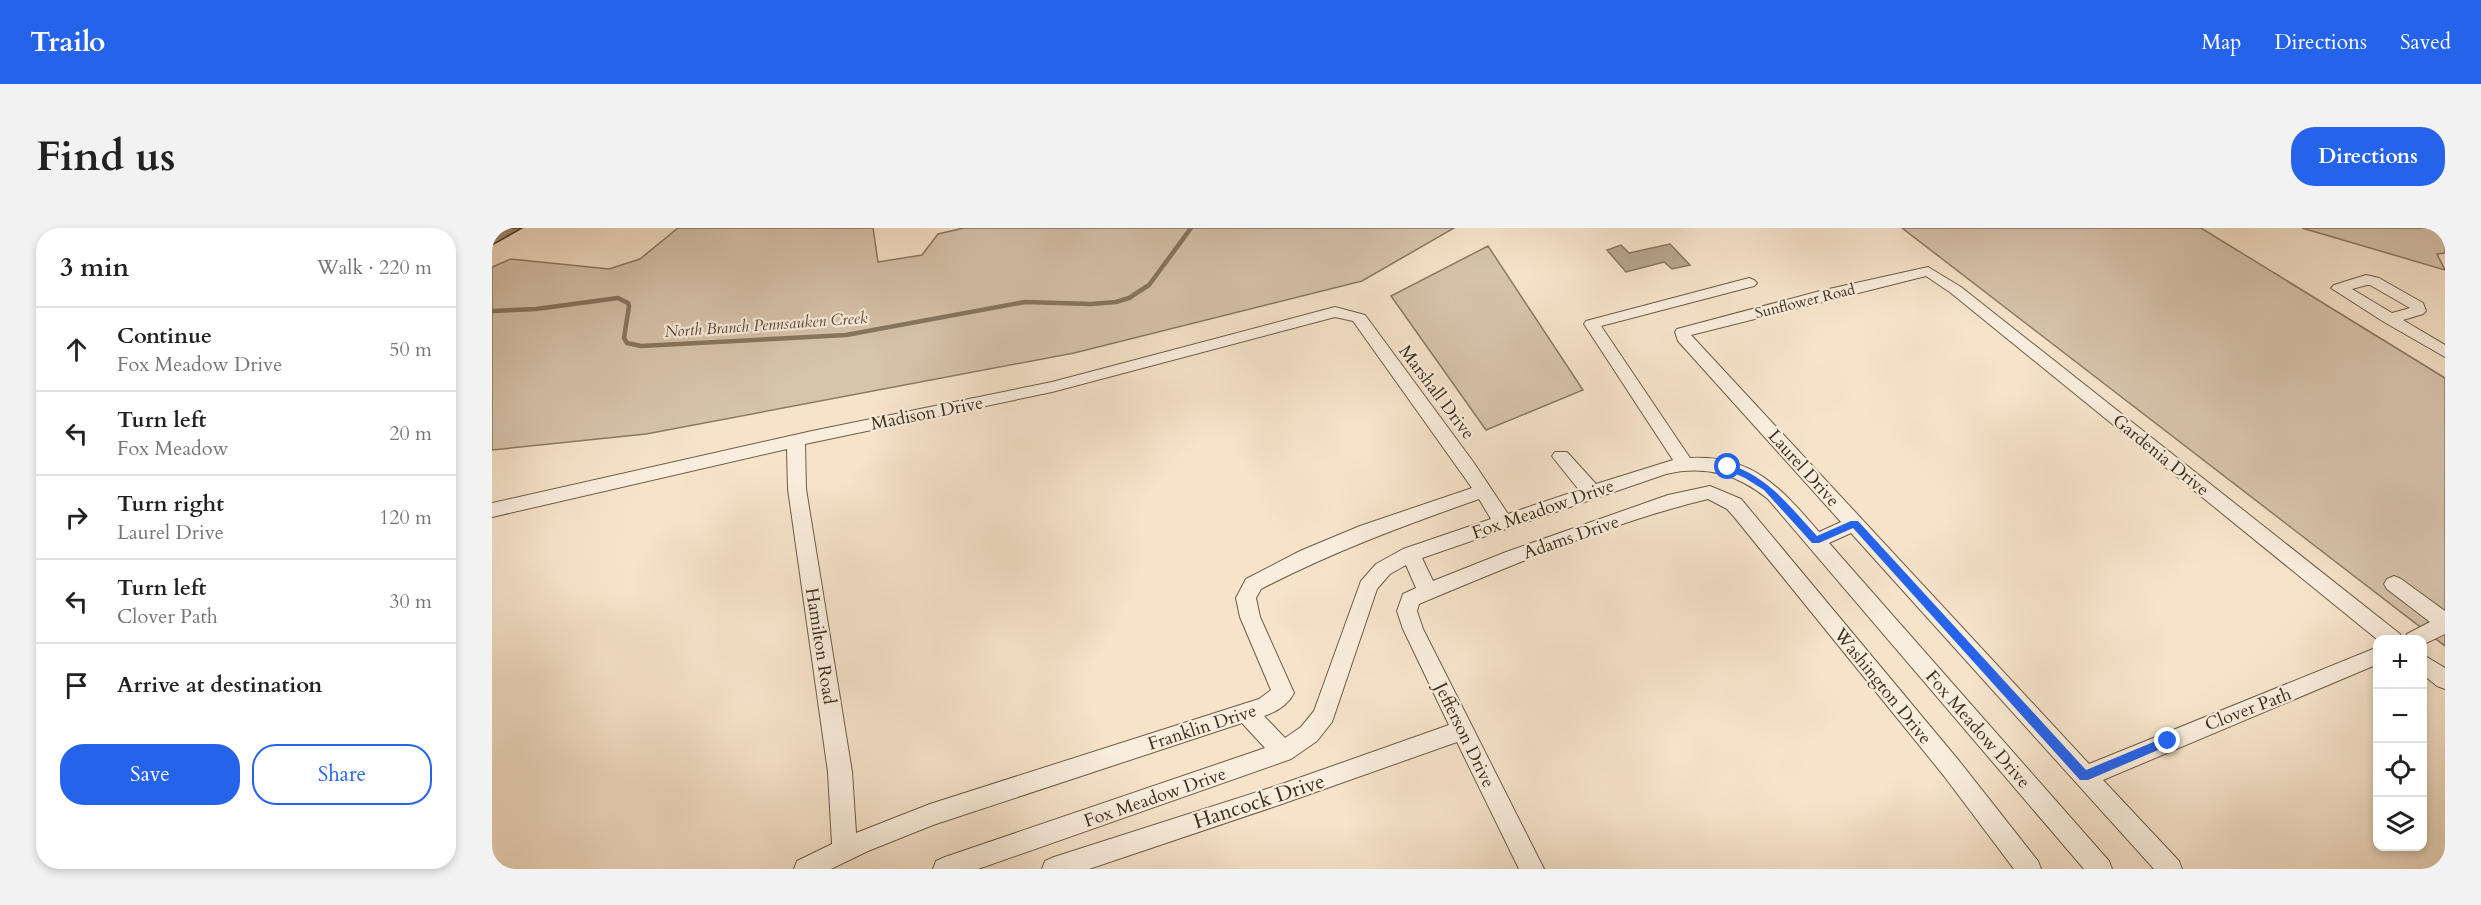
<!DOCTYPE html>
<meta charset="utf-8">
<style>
body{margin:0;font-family:Cardo,serif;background:#f2f2f2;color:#222}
.controls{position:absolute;right:18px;bottom:18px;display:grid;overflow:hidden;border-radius:12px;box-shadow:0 3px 9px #0003}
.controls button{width:54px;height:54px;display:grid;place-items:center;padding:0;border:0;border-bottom:2px solid #e0e0e0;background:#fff;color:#222;font:30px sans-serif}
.stop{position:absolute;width:18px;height:18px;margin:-14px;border:4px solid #2563eb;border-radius:50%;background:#fff}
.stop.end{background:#2563eb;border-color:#fff;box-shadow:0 2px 6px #0008}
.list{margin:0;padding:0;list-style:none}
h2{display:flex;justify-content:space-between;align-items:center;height:78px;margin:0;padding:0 24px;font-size:26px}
h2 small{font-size:20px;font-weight:400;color:#767676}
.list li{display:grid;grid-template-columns:39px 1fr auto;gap:18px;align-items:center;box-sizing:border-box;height:84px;padding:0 24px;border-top:2px solid #e0e0e0}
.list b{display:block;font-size:22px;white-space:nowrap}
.list p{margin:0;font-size:20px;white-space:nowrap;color:#767676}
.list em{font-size:20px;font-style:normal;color:#767676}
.actions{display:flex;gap:12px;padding:18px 24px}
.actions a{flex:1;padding:14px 0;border:2px solid #2563eb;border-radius:24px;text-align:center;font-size:21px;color:#2563eb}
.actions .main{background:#2563eb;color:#fff}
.icon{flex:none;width:33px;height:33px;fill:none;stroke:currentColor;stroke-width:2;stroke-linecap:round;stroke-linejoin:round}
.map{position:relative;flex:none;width:1953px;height:641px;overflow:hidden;border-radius:24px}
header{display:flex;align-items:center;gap:36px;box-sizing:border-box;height:84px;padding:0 30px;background:#2563eb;color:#fff}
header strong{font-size:28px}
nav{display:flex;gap:33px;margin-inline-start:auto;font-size:21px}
.intro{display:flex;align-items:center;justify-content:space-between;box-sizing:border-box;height:144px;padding:0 36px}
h1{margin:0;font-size:42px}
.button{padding:15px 27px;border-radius:24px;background:#2563eb;color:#fff;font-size:21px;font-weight:700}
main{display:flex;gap:36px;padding:0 36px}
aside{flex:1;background:#fff;border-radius:24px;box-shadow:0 3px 9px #0003}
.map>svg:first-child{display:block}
</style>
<header>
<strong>Trailo</strong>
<nav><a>Map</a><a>Directions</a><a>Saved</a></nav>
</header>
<div class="intro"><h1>Find us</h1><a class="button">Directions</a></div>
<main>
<aside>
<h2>3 min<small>Walk · 220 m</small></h2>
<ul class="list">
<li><svg class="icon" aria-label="ahead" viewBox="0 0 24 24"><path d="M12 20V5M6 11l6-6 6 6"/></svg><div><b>Continue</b><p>Fox Meadow Drive</p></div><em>50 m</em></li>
<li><svg class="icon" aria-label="left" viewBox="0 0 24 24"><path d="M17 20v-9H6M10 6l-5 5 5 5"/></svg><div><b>Turn left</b><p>Fox Meadow</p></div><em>20 m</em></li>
<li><svg class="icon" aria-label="right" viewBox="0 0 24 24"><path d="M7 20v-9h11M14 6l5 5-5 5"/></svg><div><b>Turn right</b><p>Laurel Drive</p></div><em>120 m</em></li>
<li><svg class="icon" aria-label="left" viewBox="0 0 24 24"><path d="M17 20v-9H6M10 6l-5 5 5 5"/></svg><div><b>Turn left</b><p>Clover Path</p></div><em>30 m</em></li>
<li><svg class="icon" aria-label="arrive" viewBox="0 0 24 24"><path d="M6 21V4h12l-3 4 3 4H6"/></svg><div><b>Arrive at destination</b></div></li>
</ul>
<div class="actions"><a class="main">Save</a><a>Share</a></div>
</aside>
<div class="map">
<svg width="1953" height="641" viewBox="0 0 1953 641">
<rect width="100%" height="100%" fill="#f6e3ca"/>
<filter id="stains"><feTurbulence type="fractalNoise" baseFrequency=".00333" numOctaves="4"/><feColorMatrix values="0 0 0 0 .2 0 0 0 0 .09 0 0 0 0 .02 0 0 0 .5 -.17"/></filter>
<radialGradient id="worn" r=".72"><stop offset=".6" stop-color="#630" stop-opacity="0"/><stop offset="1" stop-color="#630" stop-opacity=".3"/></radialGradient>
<path fill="#d7c4ac" stroke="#8a7a63" stroke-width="1.5" d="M186 0H381L386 34 430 27 446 6 472 0H962L870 53 582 125 154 206 0 222V39L19 31 117 41 148 31Z
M1410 0H1709L1953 150V418Z
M1810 0H1953V25L1945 26 1953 42Z
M996 18 1091 162 994 202 899 68Z"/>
<path fill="#b7a68e" stroke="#877660" stroke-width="1.5" d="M1178 16 1198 37 1180 41 1172 34 1134 44 1115 22 1129 17 1137 25Z"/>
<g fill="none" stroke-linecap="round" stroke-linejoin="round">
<path stroke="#877660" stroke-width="4.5" d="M0 83 44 81 126 70 136 75 137 78 132 110 135 115 149 118 354 107 533 74 599 76 624 74 637 70 657 57 699 0"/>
</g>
<path fill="#9e8d76" stroke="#3e2f1a" stroke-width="1.5" d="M0 0H30L0 17Z"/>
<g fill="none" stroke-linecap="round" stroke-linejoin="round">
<defs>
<path id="minor" d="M1436 39 1469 59 1908 406 1911 412H1886L1459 65 1434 48 1199 107 1597 536 1886 419V436L1611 552 1687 633 1690 641H1662L1359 305 1337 315 1617 633 1620 641H1592L1276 271C1245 246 1214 237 1174 246L930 330 941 353 1014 324 1176 267 1218 258 1249 271 1468 534 1546 633 1549 641H1522L1452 548 1243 290 1235 281 1216 271C1117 295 1021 337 927 376L925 383 931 401 1052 641H1027L965 514 787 577 597 641H550L553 633 562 629 787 557 957 497 911 401 905 383 911 366 924 360 914 337 898 346 885 361 840 494 825 513 799 531 486 641H441L444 633 453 629 773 520 750 495 441 597 376 623 339 641H302L305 633 340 616 336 544 296 261 295 221 0 289V275L320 203 560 154 843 79 873 87 982 235 1016 286 1087 262 1063 232 1060 228 1063 224H1075L1104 256 1181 232 1092 96 1094 93 1257 50 1262 52 1265 55 1262 58 1109 98 1198 230C1260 226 1290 261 1327 304L1349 294 1186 113 1183 104 1185 101 1328 63ZM843 89 861 93 980 260 868 298 808 323 754 351 744 370 748 389 779 462 767 471 438 576 364 605 360 544 314 261 313 216 560 164ZM987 271 999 291 911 321 884 336 869 353 822 483 809 499 793 510 772 488C784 484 796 477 802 465L768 389 764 370 769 361C840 324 911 298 987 271Z
M1874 47 1887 50 1931 75 1934 83 1931 86 1911 92 1953 117V129L1892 94 1839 60 1842 57ZM1875 57H1878L1918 80 1900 85 1860 61Z
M1902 348 1909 351 1953 383V406L1930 417V412H1912L1915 406 1938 394 1895 361 1892 356 1895 351Z
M1930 426 1953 440V461L1945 458 1930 446Z"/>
</defs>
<use href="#minor" stroke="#6c5c46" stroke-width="2"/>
<use href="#minor" fill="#f9eddd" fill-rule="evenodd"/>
</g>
<path fill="#2563eb" d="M1236 236C1277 249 1297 278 1325 308L1359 293H1366L1594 542 1676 508 1682 513 1680 516 1596 552H1588L1361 300 1327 315H1320L1272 262 1253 250 1233 241 1232 239Z"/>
<g text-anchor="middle" stroke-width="4.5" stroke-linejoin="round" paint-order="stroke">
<g font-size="15" fill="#3e2f1a" stroke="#f9eddd">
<text transform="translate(1313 73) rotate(-14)" y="5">Sunflower Road</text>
</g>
<g font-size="16" font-style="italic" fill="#5c4d37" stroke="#f9eddd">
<text transform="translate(274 96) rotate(-4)" y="6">North Branch Pennsauken Creek</text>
</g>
<g font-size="18" fill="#3e2f1a" stroke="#f9eddd">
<text transform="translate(945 164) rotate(53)" y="6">Marshall Drive</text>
<text transform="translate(435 185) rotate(-11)" y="6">Madison Drive</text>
<text transform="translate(1669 227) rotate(39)" y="6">Gardenia Drive</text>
<text transform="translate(1312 240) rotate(48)" y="6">Laurel Drive</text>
<text transform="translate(1051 281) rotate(-19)" y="6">Fox Meadow Drive</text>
<text transform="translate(1079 309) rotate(-19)" y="6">Adams Drive</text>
<text transform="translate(329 418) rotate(81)" y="6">Hamilton Road</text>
<text transform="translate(1391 458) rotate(51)" y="6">Washington Drive</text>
<text transform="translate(1756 481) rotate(-21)" y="6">Clover Path</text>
<text transform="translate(710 499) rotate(-18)" y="6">Franklin Drive</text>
<text transform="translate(1486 501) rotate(49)" y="6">Fox Meadow Drive</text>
<text transform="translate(973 507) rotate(64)" y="6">Jefferson Drive</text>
<text transform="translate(663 569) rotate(-19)" y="6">Fox Meadow Drive</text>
</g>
<g font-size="21" fill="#3e2f1a" stroke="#f9eddd">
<text transform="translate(767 573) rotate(-18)" y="7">Hancock Drive</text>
</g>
</g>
<rect width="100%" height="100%" filter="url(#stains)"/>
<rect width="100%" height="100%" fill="url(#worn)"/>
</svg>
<div class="controls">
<button>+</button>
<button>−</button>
<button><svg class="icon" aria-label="locate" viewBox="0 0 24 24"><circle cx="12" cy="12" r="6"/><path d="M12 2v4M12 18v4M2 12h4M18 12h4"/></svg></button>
<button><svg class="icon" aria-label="layers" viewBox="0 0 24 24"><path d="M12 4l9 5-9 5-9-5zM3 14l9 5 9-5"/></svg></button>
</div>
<div class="stop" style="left:1236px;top:239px"></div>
<div class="stop end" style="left:1676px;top:513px"></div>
</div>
</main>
